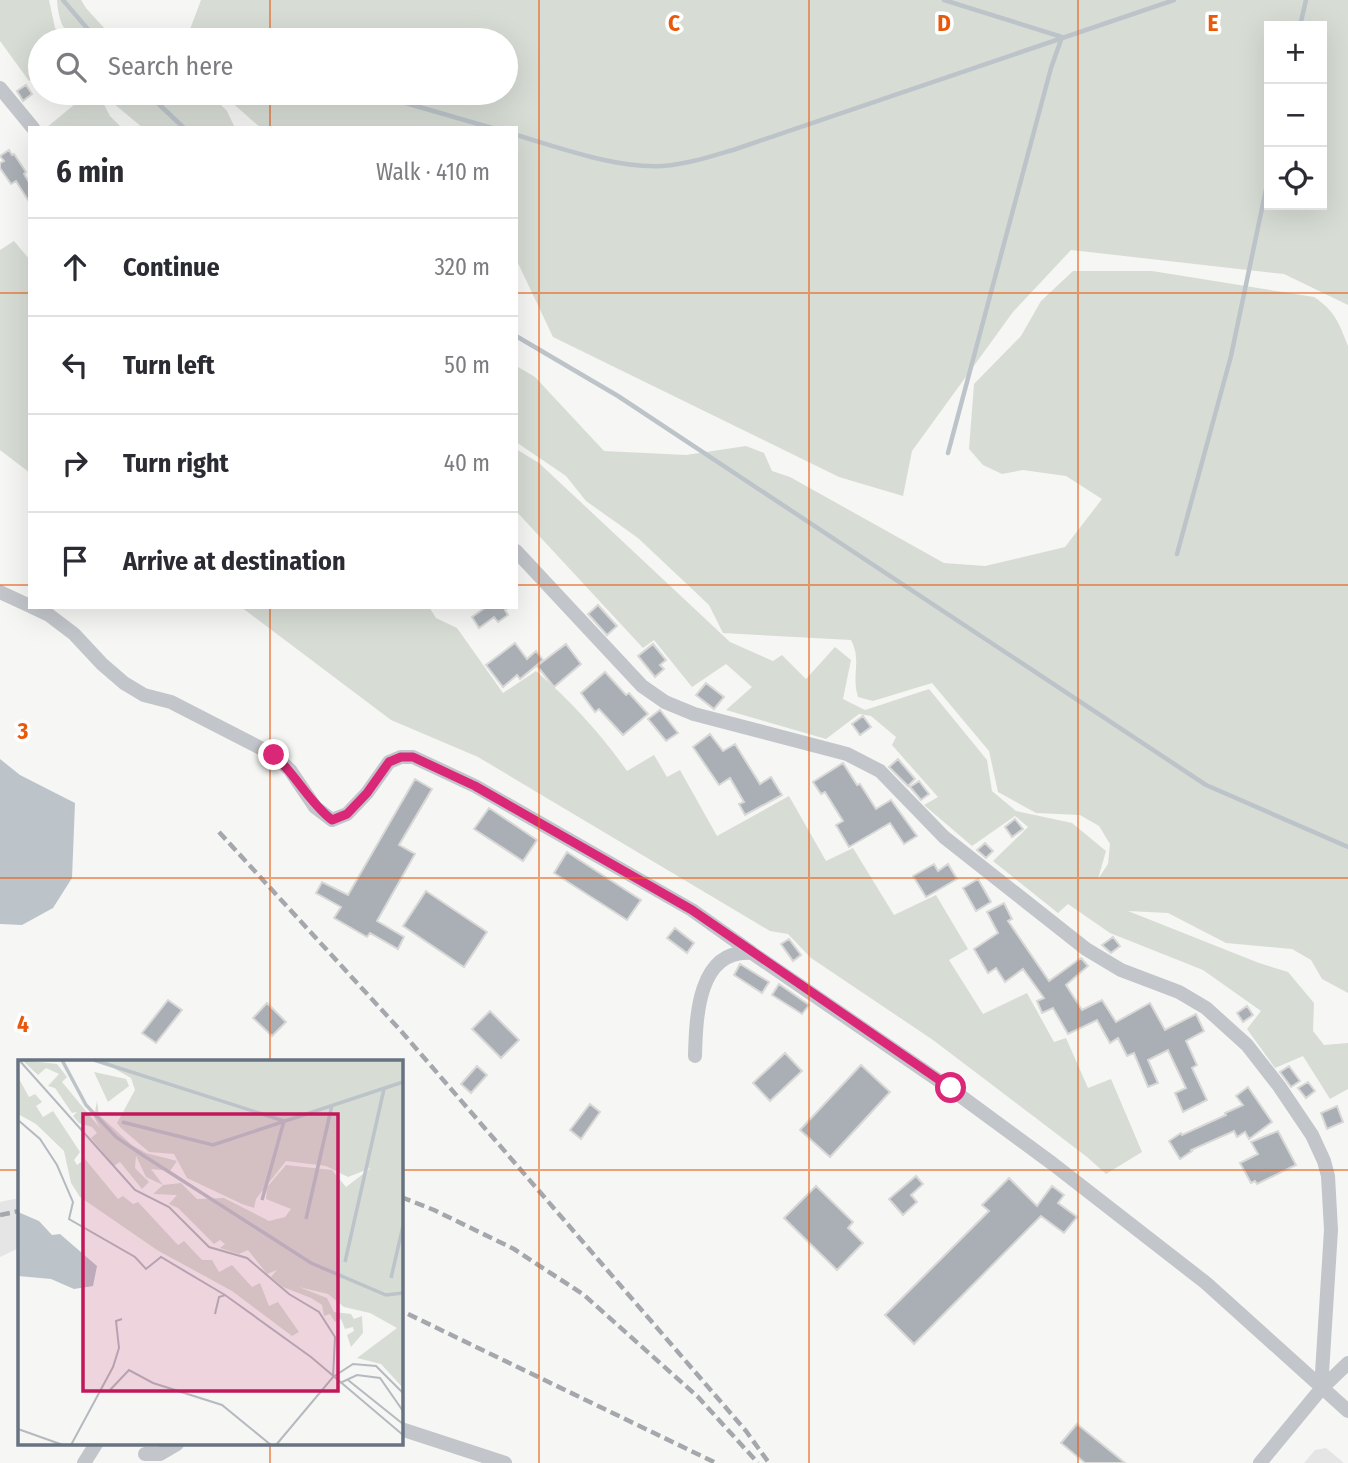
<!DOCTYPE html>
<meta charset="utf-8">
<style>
body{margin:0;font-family:"Fira Sans Condensed",sans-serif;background:#f2f2f3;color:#2b2b33}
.controls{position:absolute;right:21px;top:21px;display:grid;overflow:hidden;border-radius:0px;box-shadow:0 7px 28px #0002}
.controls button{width:63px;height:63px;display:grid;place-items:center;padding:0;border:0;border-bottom:2px solid #e1e1e2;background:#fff;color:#2b2b33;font:35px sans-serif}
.stop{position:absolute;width:21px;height:21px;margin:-16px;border:5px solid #db2777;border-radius:50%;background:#fff}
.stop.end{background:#db2777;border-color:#fff;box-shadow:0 2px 7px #0008}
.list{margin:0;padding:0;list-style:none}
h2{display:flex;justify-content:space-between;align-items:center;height:91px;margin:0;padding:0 28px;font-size:30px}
h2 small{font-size:23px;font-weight:400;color:#7c7c81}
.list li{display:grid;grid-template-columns:46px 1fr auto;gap:21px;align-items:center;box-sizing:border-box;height:98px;padding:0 28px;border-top:2px solid #e1e1e2}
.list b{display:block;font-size:26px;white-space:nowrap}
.list em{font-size:23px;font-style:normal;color:#7c7c81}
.icon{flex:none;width:38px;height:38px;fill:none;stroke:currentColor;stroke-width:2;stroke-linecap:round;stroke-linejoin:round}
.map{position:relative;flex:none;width:1348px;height:1463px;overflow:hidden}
.search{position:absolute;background:#fff;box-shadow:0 7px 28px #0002;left:28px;top:28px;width:490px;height:77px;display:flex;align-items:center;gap:18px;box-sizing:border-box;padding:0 24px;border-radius:38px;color:#7c7c81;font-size:26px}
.panel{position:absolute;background:#fff;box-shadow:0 7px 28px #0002;left:28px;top:126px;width:490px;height:483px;border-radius:0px}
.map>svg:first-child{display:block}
</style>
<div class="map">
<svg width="1348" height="1463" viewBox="0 0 1348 1463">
<rect width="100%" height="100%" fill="#f6f6f4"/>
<path fill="#e4e5e4" d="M19 1198V1248L0 1257V1202Z
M1326 1448 1344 1463H1304L1315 1450Z"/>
<path fill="#d7ddd5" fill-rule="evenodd" d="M0 0H49L55 28 68 40H40V73L29 81 0 41Z
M57 0H81L86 8 115 40C79 40 60 44 57 0Z
M201 0H1348V305L1284 274 1071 250 1013 312 912 451 903 496 839 477 553 337 516 259V128H261L221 93H506V40H186ZM1269 26H1322V205H1269Z
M68 93H98L110 116 122 128H46L75 104Z
M101 93H195L219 103 227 111 235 128H143Z
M14 241 30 260V473L0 450V250Z
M1073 271H1152L1314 297C1335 311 1339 323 1348 346V993L1322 979 1311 960 1292 949 1226 943 1168 913 1128 911 1259 963 1288 972 1314 1003 1313 1031 1324 1045 1348 1043V1089L1330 1099 1303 1056 1275 1068 1247 1029 1261 1011 1203 970 1110 933 1068 904 1058 913 993 861 1028 827 1015 816 972 846 924 805 938 797 892 745 896 737 871 716 859 714 826 739 726 710 752 687 726 664 692 687 654 640 643 648 516 511V449L539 463 730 642 773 661 782 655 806 679 835 647 851 660 843 699 865 710 929 689 987 760 992 791 1016 811 1072 823 1106 851 1098 879 1108 864 1110 844 1099 826 1080 815 1036 813 998 792 989 751 932 683 873 701 858 697C851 674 862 661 851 640L723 633 709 605 638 538 586 501 566 476 516 442 518 367 535 377 604 451 686 455 746 446 764 453 772 471 790 477 944 563 985 566 1065 547 1102 499 1066 476 1023 470 1002 474 983 465 969 449 974 384 1021 336 1041 301Z
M241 607H429L436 618 457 628 503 693 536 671C571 701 601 734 627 771L654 755 667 777 680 770 717 836 789 796 826 861 853 848 894 915 936 895 968 949 949 960 983 1014 1027 993 1054 1042 1066 1038 1088 1088 1111 1079 1142 1152 1106 1174 1087 1157 933 1040 811 958 788 934 770 931 478 757 391 720Z"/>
<path fill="#bcc4ca" d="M0 759 20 775 75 803 72 878 53 908 22 925 0 924Z"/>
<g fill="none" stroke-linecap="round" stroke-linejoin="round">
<path stroke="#bcc4ca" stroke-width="4.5" d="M63 0 97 40
M944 0 1062 37 1051 68 948 453
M1300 26 1306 0
M147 93 184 128
M371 93 492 128
M516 135C561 148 617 169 663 166 689 164 712 156 736 149L1174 0
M516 336 618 396 1206 785 1348 847
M1177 554 1231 356 1269 175"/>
</g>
<path fill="#aaafb6" stroke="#d8d8d6" stroke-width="2" d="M26 85 32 94 23 101 17 91Z
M9 150 12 155 14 154 26 172 24 174 30 184V203L16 181 11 184 0 168V163L4 161 0 156Z
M598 605 617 626 607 635 588 614Z
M486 607H509L505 610 508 615 498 622 494 617 479 628 472 617Z
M515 643 527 659 536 651 543 660 520 679 517 675 503 687 486 665Z
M566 644 581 664 554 687 537 666Z
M653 644 666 660 660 665 664 669 655 677 638 656Z
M605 672 626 695 629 693 648 714 623 735 599 709 595 712 581 693Z
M706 683 724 697 714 709 696 695Z
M660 710 678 733 666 741 648 719Z
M863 716 871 727 860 735 852 724Z
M710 734 723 751 735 744 760 784 771 777 782 795 745 815 739 804 744 802 730 778 719 785 693 747Z
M898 759 915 779 908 786 889 767Z
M843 763 857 785 860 784 876 809 891 800 917 836 904 844 890 823 849 847 836 825 843 821 825 792 821 794 813 782Z
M415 779 432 789 399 845 415 854 377 921 404 937 398 949 370 933 367 937 334 918 341 907 316 893 322 882 348 895Z
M919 781 929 794 921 800 910 787Z
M489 808 537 840 523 861 474 829Z
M1015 819 1023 829 1012 837 1005 827Z
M985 843 993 851 986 858 977 850Z
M567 852 641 900 627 920 554 873Z
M934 864 938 871 948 864 957 879 926 897 913 876Z
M978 879 991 902 976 911 963 888Z
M426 891 487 932 464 967 403 926Z
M1004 903 1012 919 1008 921 1049 981 1081 958 1088 966 1066 985 1082 1010 1102 1000 1116 1022 1150 1003 1165 1030 1196 1014 1204 1031 1186 1041 1197 1065 1192 1068 1207 1100 1183 1112 1175 1093 1186 1088 1168 1050 1148 1060 1158 1083 1148 1087 1134 1053 1127 1056 1118 1038 1110 1043 1097 1020 1068 1034 1053 1008 1042 1013 1037 1001 1044 998 1023 969 1005 982 996 968 988 973 974 949 998 933 987 912Z
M675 928 694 943 687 953 667 938Z
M1113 937 1120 946 1111 953 1102 945Z
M789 939 801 955 793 961 781 944Z
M740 964 769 982 762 993 734 975Z
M779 984 809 1005 802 1014 772 995Z
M168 1000 182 1010 156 1043 142 1033Z
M267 1003 286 1022 272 1036 253 1018Z
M1247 1006 1253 1015 1243 1022 1237 1013Z
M490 1011 519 1040 501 1058 472 1029Z
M785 1053 802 1071 770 1101 753 1083Z
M861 1065 890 1092 830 1157 800 1130Z
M477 1066 487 1075 471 1093 461 1084Z
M1289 1066 1300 1081 1291 1087 1280 1072Z
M1308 1082 1315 1091 1306 1098 1298 1088Z
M1248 1087 1272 1122 1249 1139 1245 1132 1237 1137 1234 1131 1191 1150 1192 1151 1180 1159 1169 1141 1181 1133 1182 1135 1226 1115 1225 1113 1243 1105 1236 1096Z
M590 1104 600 1112 581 1139 570 1130Z
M1337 1106 1343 1122 1327 1129 1321 1113Z
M1278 1131 1296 1165 1257 1184 1255 1181 1251 1183 1240 1163 1258 1154 1251 1142Z
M916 1176 923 1184 911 1195 917 1202 903 1215 889 1199Z
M1009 1178 1037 1206 1052 1186 1064 1195 1058 1203 1077 1217 1064 1233 1041 1216 914 1344 885 1315 989 1211 982 1205Z
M816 1186 853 1222 848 1228 863 1243 837 1270 784 1218Z
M1077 1424 1125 1463H1085L1061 1443Z"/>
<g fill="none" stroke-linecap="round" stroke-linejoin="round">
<path stroke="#c2c5c9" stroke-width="14" d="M0 88 33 128
M516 551 642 686 665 702 694 714 847 754 880 771 944 837 1086 949 1121 970 1179 992 1206 1008 1247 1045 1279 1086 1312 1135 1324 1161 1328 1176 1331 1230 1321 1389
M0 592 30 606
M32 607 49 615 74 634 102 664 124 683 144 695 171 702 274 755 290 770 315 807 332 820 347 814 367 793 389 762 401 757H413L475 786 692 910 751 952
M695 1056C696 1017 698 948 752 953L951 1089 1053 1164 1206 1283 1348 1411
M401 1429 505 1463
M145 1454H160L177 1444
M84 1463 96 1444
M1260 1463 1321 1389 1348 1363"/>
<path stroke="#a4a8ad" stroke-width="4.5" stroke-dasharray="10 5" stroke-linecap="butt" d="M219 832 401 1031 746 1431 769 1463
M401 1197 434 1210 514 1249 584 1295 698 1397 758 1463
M0 1215 19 1211
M408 1314 716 1463"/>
</g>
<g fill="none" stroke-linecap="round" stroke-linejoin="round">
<path stroke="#db2777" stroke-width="9" d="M274 755C296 775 309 802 332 820L347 814 367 793 389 762 401 757H413L475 786 692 910 951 1088"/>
</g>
<path fill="none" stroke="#e8590c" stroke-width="2" stroke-opacity="0.55" d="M270 0V40M539 0V1463M809 0V1463M1078 0V1463M270 93V128M0 293H30M516 293H1348M0 585H30M516 585H1348M270 607V1062M0 878H1348M0 1170H19M401 1170H1348M270 1444V1463"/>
<g transform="translate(18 1060)">
<rect width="385" height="385" fill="#f6f6f4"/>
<path d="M4 0 39 4 49 17 44 22 82 68 76 57 79 41 81 55 114 85 128 93 159 101 152 111 133 109 145 125 163 123 179 139 206 138 251 161 267 157 273 149 248 139 249 127 268 105 314 110 328 127 353 108 330 117 308 106 268 101 238 139 236 148 224 144 169 118 156 94 131 92 103 68 99 63 117 30 113 18 81 0H385V328L363 304 339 298 379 268 352 253 326 247 310 234 281 227 309 238 316 252 333 254 336 259 344 256 345 273 333 287 329 275 336 271 335 267 327 269 323 259 317 262 312 254 306 256 304 245 293 238 265 227 253 217 259 210 249 214 230 190 221 194 202 188 207 184 202 180 196 184 160 148 151 144 159 135 135 134 145 125 128 117 118 96 117 108 131 122 124 129 102 102 96 106 73 78 79 73 74 67 61 63 55 56 59 52 54 53 37 28 30 26 41 14 28 8 20 15ZM76 12 108 19 111 26 90 42ZM0 17 11 37 17 34 24 42 18 46 25 57 35 51 43 63 62 92 56 100 59 105 67 99 100 139 105 136 115 144 120 142 160 185 166 181 184 200H194L201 212 214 205 234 227 242 223 251 246 260 242 281 272 274 276 214 231 139 190 62 137 53 123 46 91 18 64 0 54Z" fill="#d7ddd5"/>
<path d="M0 152 21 161 34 175 42 174 79 206 75 226 56 229 33 219 0 216Z" fill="#bcc4ca"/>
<path fill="none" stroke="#bcc4ca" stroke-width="3.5" d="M44 0 68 45 98 77 123 94 293 203 368 235 385 233M76 0 266 61 244 140M104 62 195 85 385 22M288 159 314 45M327 202 366 29M373 218 385 166"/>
<path fill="none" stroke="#b4babf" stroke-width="2" d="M1 0 117 130 151 147 191 187 229 198 271 234 301 252 317 277 315 317M0 60 22 79 39 105 55 142 51 159 117 197 128 209 143 197 207 235M197 254 201 237 207 235 293 297 385 375M330 320 385 364M322 323 339 315 362 318 385 351M92 330 111 310 135 323 204 345 253 385M0 369 45 385M53 385 95 307 101 288 98 261 104 259M258 385 315 317 335 304 358 306 385 333"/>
<path fill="#c2185b" fill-opacity="0.15" stroke="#c2185b" stroke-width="3.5" d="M65 54H320V331H65Z"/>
<rect width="385" height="385" fill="none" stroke="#687382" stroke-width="3.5"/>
</g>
<g font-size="23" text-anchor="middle" font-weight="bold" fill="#e8590c" stroke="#fff" stroke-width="7" stroke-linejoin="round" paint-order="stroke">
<text x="674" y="31">C</text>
<text x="944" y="31">D</text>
<text x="1213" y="31">E</text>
<text x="23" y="739">3</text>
<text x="23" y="1032">4</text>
</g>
</svg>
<div class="controls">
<button>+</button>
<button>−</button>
<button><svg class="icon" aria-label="locate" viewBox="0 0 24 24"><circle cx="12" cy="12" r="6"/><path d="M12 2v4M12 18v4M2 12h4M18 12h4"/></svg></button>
</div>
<div class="stop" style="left:951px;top:1088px"></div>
<div class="stop end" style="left:274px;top:755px"></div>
<div class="search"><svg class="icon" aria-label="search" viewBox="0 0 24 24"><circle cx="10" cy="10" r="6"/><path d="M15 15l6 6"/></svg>Search here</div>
<section class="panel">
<h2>6 min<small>Walk · 410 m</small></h2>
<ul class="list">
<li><svg class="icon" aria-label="ahead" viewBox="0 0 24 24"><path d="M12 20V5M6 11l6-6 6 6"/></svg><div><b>Continue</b></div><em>320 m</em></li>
<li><svg class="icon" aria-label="left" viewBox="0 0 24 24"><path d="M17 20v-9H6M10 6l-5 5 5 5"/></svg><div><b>Turn left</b></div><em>50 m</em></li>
<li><svg class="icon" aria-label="right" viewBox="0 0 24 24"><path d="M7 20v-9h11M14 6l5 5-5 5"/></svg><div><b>Turn right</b></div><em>40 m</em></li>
<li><svg class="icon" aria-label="arrive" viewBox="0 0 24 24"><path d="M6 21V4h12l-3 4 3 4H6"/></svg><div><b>Arrive at destination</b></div></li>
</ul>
</section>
</div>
